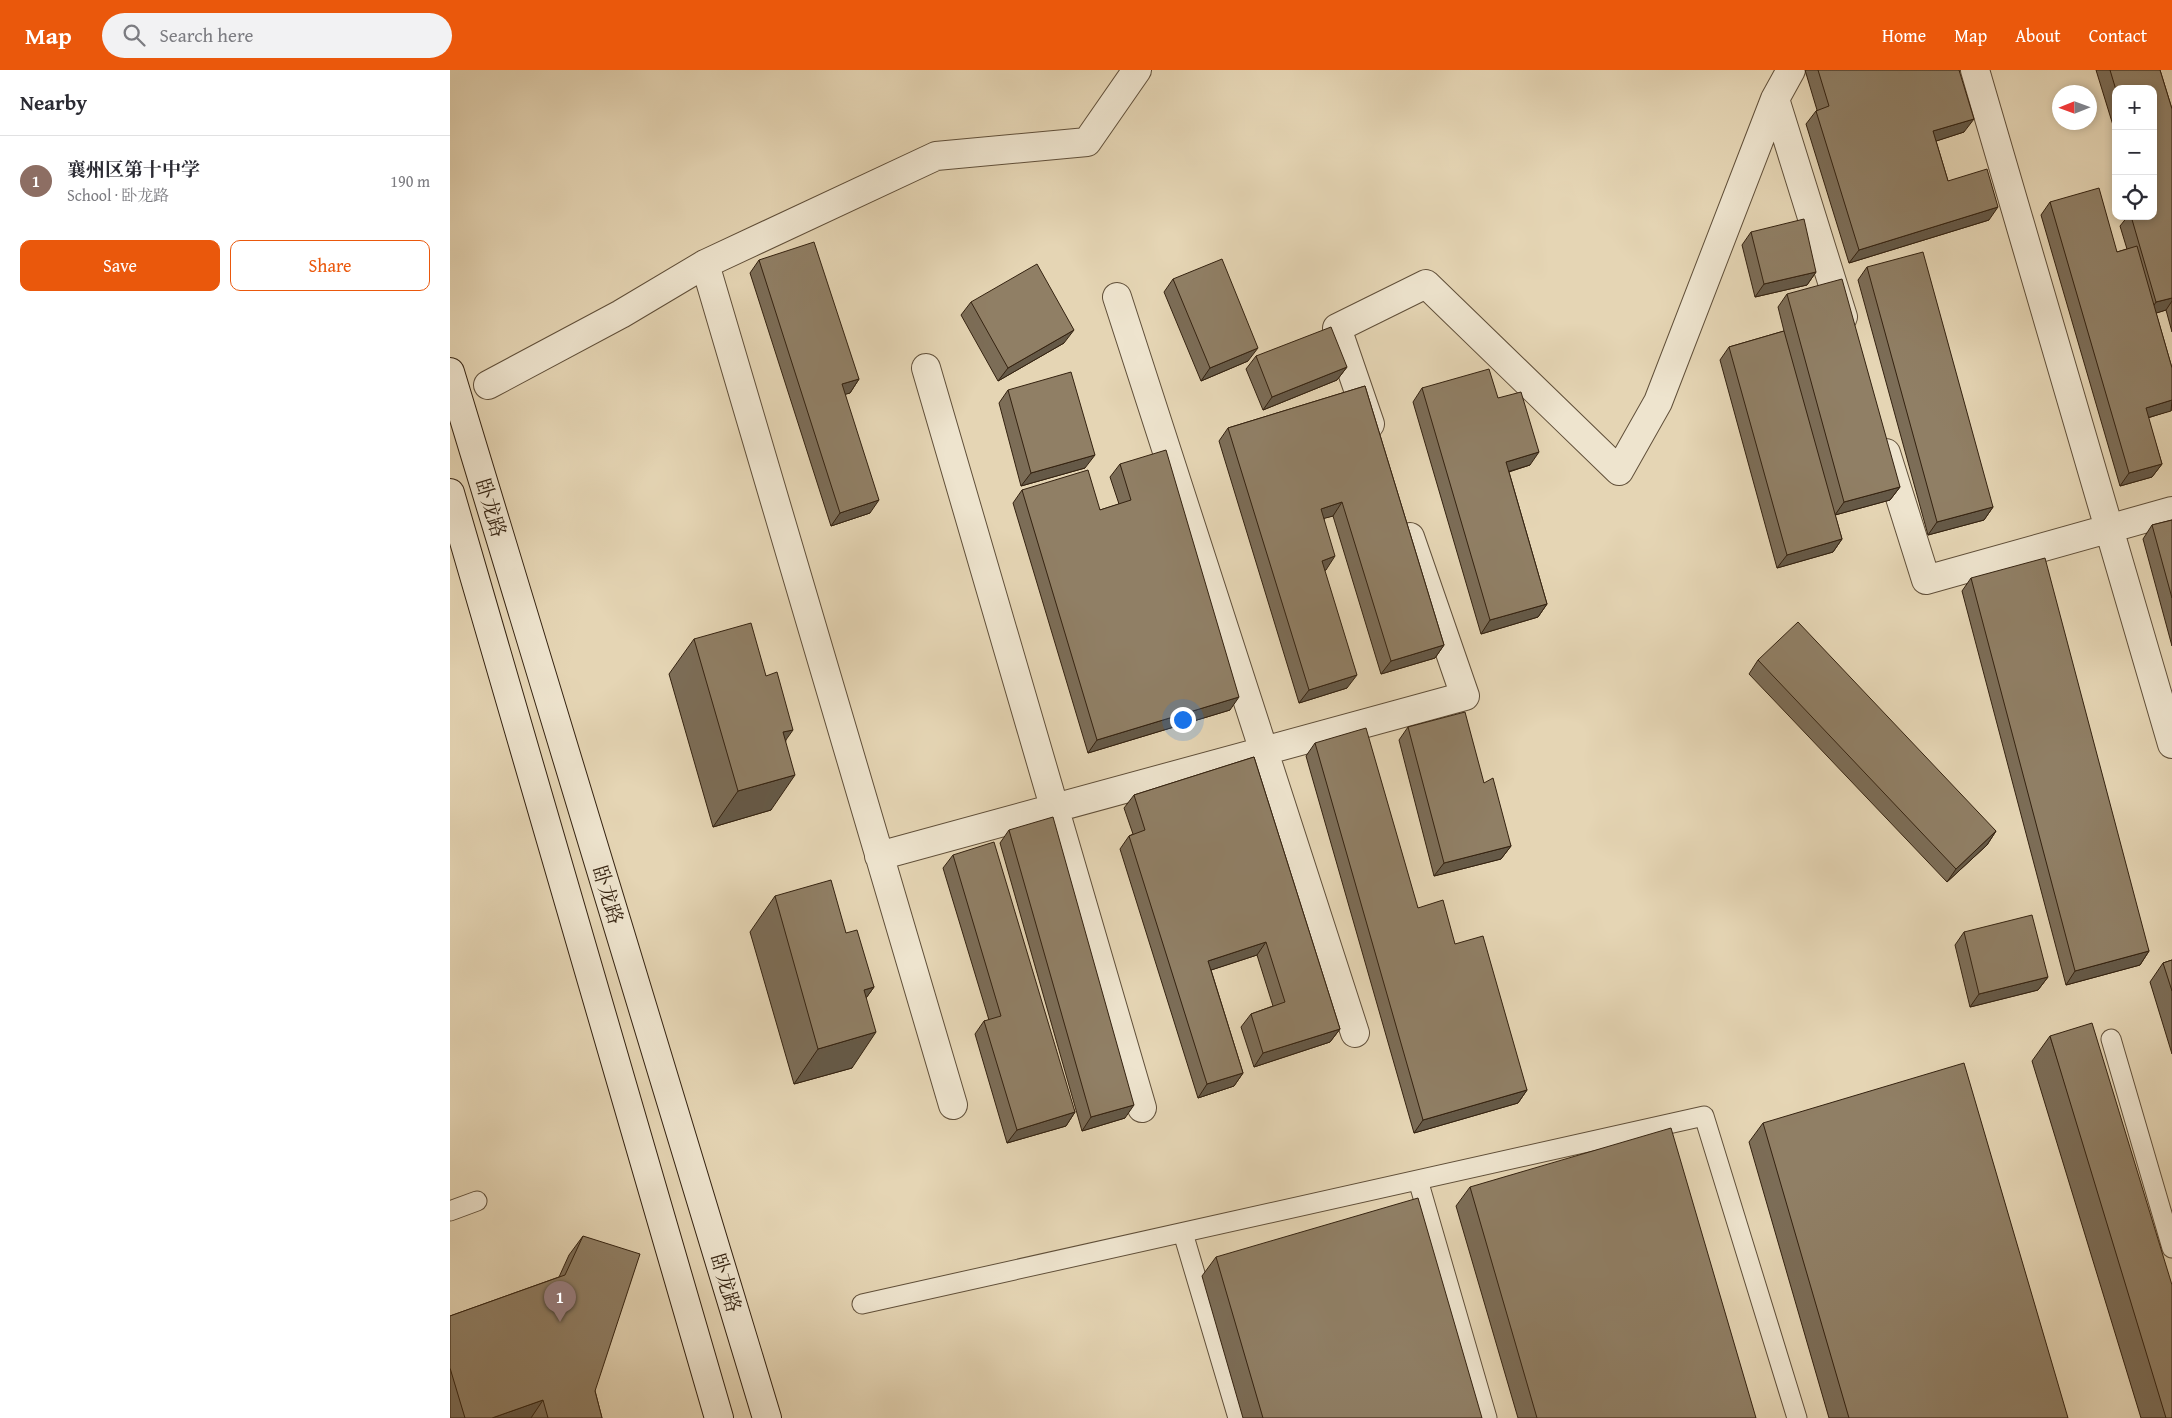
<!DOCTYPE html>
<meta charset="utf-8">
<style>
body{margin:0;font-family:"Gentium Book Plus","Noto Serif SC",serif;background:#f2f2f3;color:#2b2b33}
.controls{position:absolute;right:15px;top:15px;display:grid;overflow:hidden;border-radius:10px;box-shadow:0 2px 8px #0003}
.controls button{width:45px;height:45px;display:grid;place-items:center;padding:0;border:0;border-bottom:1px solid #e1e1e2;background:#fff;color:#2b2b33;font:25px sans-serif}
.compass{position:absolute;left:1602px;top:15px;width:45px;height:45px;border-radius:50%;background:#fff;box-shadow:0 2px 8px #0003;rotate:269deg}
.you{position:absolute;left:732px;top:649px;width:18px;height:18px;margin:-12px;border:4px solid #fff;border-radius:50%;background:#1a73e8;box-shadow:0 0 0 8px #1a73e833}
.badge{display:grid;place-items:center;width:32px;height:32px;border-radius:50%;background:#ea580c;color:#fff;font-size:16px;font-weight:700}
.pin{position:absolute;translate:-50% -41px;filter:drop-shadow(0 1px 2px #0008)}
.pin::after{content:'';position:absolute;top:26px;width:18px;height:15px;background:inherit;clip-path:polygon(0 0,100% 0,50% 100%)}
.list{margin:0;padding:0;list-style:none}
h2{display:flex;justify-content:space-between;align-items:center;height:65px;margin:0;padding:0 20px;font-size:21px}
h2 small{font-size:16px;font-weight:400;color:#7c7c81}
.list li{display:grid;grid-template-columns:32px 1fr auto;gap:15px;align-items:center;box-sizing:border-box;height:90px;padding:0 20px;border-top:1px solid #e1e1e2}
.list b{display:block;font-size:19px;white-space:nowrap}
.list p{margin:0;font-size:16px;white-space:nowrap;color:#7c7c81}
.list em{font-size:16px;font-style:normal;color:#7c7c81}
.actions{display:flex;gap:10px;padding:15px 20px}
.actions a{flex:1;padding:11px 0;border:1px solid #ea580c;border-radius:10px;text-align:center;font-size:18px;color:#ea580c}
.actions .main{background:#ea580c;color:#fff}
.icon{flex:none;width:28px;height:28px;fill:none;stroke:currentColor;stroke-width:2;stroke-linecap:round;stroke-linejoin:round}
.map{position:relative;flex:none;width:1722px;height:1348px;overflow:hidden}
header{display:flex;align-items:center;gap:30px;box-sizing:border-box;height:70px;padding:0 25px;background:#ea580c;color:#fff}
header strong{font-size:24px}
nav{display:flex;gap:28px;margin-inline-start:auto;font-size:18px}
.search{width:350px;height:45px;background:#f2f2f3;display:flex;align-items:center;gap:12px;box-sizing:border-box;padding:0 18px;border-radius:28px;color:#7c7c81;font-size:19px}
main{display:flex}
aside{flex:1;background:#fff}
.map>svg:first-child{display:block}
</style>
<header>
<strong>Map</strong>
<div class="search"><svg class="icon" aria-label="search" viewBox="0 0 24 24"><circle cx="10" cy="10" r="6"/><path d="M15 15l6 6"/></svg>Search here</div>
<nav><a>Home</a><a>Map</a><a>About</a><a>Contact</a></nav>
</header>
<main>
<aside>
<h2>Nearby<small></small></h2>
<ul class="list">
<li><span class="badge" style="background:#8d6e63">1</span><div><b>襄州区第十中学</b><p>School · 卧龙路</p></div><em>190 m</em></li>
</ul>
<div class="actions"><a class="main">Save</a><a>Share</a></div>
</aside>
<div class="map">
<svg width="1722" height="1348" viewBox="0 0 1722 1348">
<rect width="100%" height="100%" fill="#e5d5b4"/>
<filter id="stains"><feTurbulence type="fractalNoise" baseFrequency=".004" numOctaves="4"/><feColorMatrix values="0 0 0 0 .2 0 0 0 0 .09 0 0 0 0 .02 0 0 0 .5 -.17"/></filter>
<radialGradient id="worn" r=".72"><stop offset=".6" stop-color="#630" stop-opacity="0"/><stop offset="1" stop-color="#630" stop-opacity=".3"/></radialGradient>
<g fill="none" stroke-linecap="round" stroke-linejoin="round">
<defs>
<path id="lane" d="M1661 969 1722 1178
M968 1110 1037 1348
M0 1141 27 1131
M733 1163 788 1348
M412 1234 1254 1046 1347 1348"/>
<path id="street" d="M1525 0 1722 674
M1325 29 1393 247
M255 194 503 1035
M667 227 905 963
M476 298 692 1038
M38 315 171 244 255 194 486 86 637 72 687 0
M920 354 887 258 976 214 1169 401 1208 332 1325 29 1341 0
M1436 383 1476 510 1722 441
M429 786 1015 626 960 467"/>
<path id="secondary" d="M0 302 317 1348
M0 423 269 1348"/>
</defs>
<use href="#lane" stroke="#604f39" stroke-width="21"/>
<use href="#street" stroke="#604f39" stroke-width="30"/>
<use href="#secondary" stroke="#342210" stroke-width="30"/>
<use href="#lane" stroke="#eee4ce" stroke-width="19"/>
<use href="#street" stroke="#eee4ce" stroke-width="28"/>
<use href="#secondary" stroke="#eee4ce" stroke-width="28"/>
</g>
<path fill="#7c6d57" stroke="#342210" d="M1355 0H1509L1514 62 1486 71 1498 111 1539 150 1399 193 1356 54 1366 41 1367 40Z
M1646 0H1710L1722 39V262L1716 240 1706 243 1722 298V340L1698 348 1712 394 1702 407 1670 416 1591 145 1600 132 1667 182 1677 179 1670 156 1678 146H1703L1666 19V65Z
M1301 162 1366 202 1357 215 1305 227 1292 175Z
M309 190 409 309 400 323 395 324 420 443 381 456 300 203Z
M1417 197 1543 437 1534 450 1478 465 1408 210Z
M723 209 798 291 751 311 714 222Z
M1337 224 1450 417 1440 430 1385 445 1392 469 1383 482 1327 498 1270 290 1279 277 1334 261 1328 237Z
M521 232 614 273 548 311 511 245Z
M806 286 897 297 887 310 813 340 796 299Z
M915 316 994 575 985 588 931 604 883 446 874 448 876 500H874L897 618 849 633 769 371 778 358Z
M972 318 1048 328 1080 395 1059 402 1097 534 1088 547 1031 564 963 332Z
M558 320 635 398 571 416 549 333Z
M670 394 780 640 638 683 563 433 572 420 650 440 669 434 660 407Z
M1722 450V576L1693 469 1702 455Z
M1521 508 1699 881 1690 895 1616 915 1512 521Z
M244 569 316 606 336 670 321 740 263 757 219 604Z
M1308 590 1546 761 1537 775 1497 812 1299 604Z
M958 657 1034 713 1061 776 1051 789 984 806 949 670Z
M865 673 968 838 1077 1020 1068 1033 964 1063 856 686Z
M804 687 890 959 880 972 804 997 791 957 801 944 823 936 807 885 761 900 793 1003 784 1016 748 1028 670 779 679 766 683 764 674 738 684 725Z
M559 760 675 1048 632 1061 550 773Z
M503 785 625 1042 616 1056 557 1073 525 964 534 951 539 950 493 798Z
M325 826 396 863 424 917 416 928 402 998 344 1014 300 862Z
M1514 862 1598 907 1588 920 1520 937 1505 875Z
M1722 890V984L1700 912 1713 893Z
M1600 966 1722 1348H1691L1582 991Z
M1313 1053 1618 1348H1379L1299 1072Z
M1020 1117 1306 1348H1068L1006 1136Z
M133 1166 145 1321 152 1348H0V1246L109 1207 119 1185Z
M766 1187 1032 1348H793L752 1206Z"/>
<path fill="#655947" stroke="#342210" d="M1524 49 1514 62 1474 75 1483 61Z
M1548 137 1539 150 1399 193 1409 180Z
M1366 202 1357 215 1305 227 1314 214Z
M1722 228V231L1716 240 1697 246 1706 232Z
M624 260 614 273 548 311 558 298Z
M808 278 798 291 751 311 760 298Z
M897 297 887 310 813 340 822 327Z
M409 309 400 323 383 328 392 314Z
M1722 330 1721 341 1686 351 1696 338Z
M1089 382 1080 395 1047 405 1056 392Z
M645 385 635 398 571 416 581 403Z
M1712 394 1702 407 1670 416 1679 403Z
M1450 417 1440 430 1385 445 1394 432Z
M429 430 420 443 381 456 390 443Z
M892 432 883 446 861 452 871 439Z
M1543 437 1534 450 1478 465 1487 452Z
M1392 469 1383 482 1327 498 1337 485Z
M885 486 876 500 862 504 872 491Z
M1097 534 1088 547 1031 564 1040 550Z
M994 575 985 588 931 604 941 591Z
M907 605 897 618 849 633 859 620Z
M789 627 780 640 638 683 647 670Z
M343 660 318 695 333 662Z
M345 705 321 740 263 757 288 721Z
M1546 761 1537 775 1497 812 1506 799Z
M1061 776 1051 789 984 806 994 793Z
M816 872 807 885 749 904 758 891Z
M1699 881 1690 895 1616 915 1625 901Z
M1598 907 1588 920 1520 937 1529 924Z
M424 917 399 952 414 920Z
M890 959 880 972 804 997 813 983Z
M426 962 402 998 344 1014 368 979Z
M793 1003 784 1016 748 1028 757 1014Z
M1077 1020 1068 1033 964 1063 973 1050Z
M684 1035 675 1048 632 1061 641 1047Z
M625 1042 616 1056 557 1073 567 1060Z
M93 1330 81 1348H42Z"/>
<path fill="#907f65" stroke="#342210" d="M1368 0H1509L1524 49 1483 61 1498 111 1537 99 1548 137 1409 180 1366 41 1379 36Z
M1660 0H1710L1722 39V228L1706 232 1681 146H1703V19H1666V20Z
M1649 118 1667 182 1687 176 1722 298V330L1696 338 1712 394 1679 403 1600 132Z
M1354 149 1366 202 1314 214 1301 162Z
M364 172 409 309 392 314 429 430 390 443 309 190Z
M1473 182 1543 437 1487 452 1417 197Z
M772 189 808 278 760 298 723 209Z
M587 194 624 260 558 298 521 232Z
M1392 209 1450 417 1394 432 1337 224Z
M881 257 897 297 822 327 806 286Z
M1334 261 1392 469 1337 485 1279 277Z
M1039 299 1048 328 1071 322 1089 382 1056 392 1097 534 1040 550 972 318Z
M621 302 645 385 581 403 558 320Z
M915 316 994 575 941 591 892 432 871 439 885 486 872 491 907 605 859 620 778 358Z
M716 380 789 627 647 670 572 420 638 400 650 440 681 430 670 394Z
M1722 450V528L1702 455Z
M1595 488 1699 881 1625 901 1521 508Z
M1348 552 1546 761 1506 799 1308 590Z
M301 553 316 606 327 602 343 660 333 662 345 705 288 721 244 569Z
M1015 642 1034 713 1043 708 1061 776 994 793 958 657Z
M916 658 968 838 993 830 1005 874 1033 866 1077 1020 973 1050 865 673Z
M804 687 890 959 813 983 801 944 835 932 816 872 758 891 793 1003 757 1014 679 766 695 760 684 725Z
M603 747 684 1035 641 1047 559 760Z
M544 772 625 1042 567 1060 534 951 551 946 503 785Z
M381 810 396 863 407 860 424 917 414 920 426 962 368 979 325 826Z
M1582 845 1598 907 1529 924 1514 862Z
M1722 890V921L1713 893Z
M1642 953 1722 1215V1348H1716L1600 966Z
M1514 993 1618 1348H1399L1313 1053Z
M1221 1058 1306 1348H1087L1020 1117Z
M968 1128 1032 1348H813L766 1187Z
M133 1166 190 1184 145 1321 152 1348H98L93 1330 42 1348H15L0 1298V1246L115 1205Z"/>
<g text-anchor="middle" stroke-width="4" stroke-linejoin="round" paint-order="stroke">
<g font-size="20" fill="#342210" stroke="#eee4ce">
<text transform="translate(41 438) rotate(73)" y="7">卧龙路</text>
<text transform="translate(158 825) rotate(73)" y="7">卧龙路</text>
<text transform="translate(276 1213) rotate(73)" y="7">卧龙路</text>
</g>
</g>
<rect width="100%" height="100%" filter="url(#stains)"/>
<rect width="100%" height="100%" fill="url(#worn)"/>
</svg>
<div class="controls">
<button>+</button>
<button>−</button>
<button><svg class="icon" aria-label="locate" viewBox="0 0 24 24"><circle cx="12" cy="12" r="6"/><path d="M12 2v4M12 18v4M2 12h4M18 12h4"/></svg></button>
</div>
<svg class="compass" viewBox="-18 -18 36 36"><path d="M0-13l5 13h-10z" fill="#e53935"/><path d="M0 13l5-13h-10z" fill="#7c7c81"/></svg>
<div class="you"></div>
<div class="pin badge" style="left:110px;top:1252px;background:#8d6e63">1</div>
</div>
</main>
